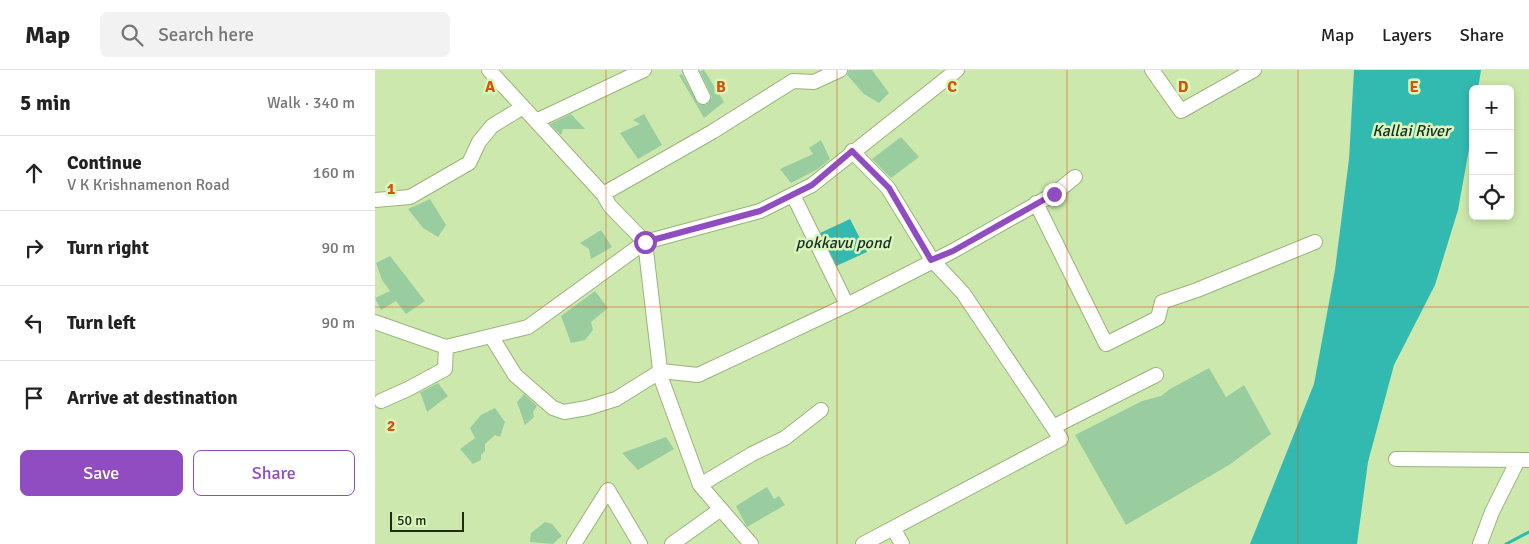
<!DOCTYPE html>
<meta charset="utf-8">
<style>
body{margin:0;font-family:Signika,sans-serif;background:#f2f2f2;color:#222}
.controls{position:absolute;right:15px;top:15px;display:grid;overflow:hidden;border-radius:8px;box-shadow:0 2px 8px #0003}
.controls button{width:45px;height:45px;display:grid;place-items:center;padding:0;border:0;border-bottom:1px solid #e0e0e0;background:#fff;color:#222;font:25px sans-serif}
.scale{position:absolute;left:15px;bottom:12px;width:74px;box-sizing:border-box;padding-left:5px;border:2px solid #212b14;border-top:0;font-size:14px;line-height:18px;white-space:nowrap;color:#212b14;-webkit-text-stroke:4px #daf6ba;paint-order:stroke}
.stop{position:absolute;width:15px;height:15px;margin:-11px;border:4px solid #904dc2;border-radius:50%;background:#fff}
.stop.end{background:#904dc2;border-color:#fff;box-shadow:0 1px 5px #0008}
.list{margin:0;padding:0;list-style:none}
h2{display:flex;justify-content:space-between;align-items:center;height:65px;margin:0;padding:0 20px;font-size:21px}
h2 small{font-size:16px;font-weight:400;color:#767676}
.list li{display:grid;grid-template-columns:32px 1fr auto;gap:15px;align-items:center;box-sizing:border-box;height:75px;padding:0 20px;border-top:1px solid #e0e0e0}
.list b{display:block;font-size:19px;white-space:nowrap}
.list p{margin:0;font-size:16px;white-space:nowrap;color:#767676}
.list em{font-size:16px;font-style:normal;color:#767676}
.actions{display:flex;gap:10px;padding:15px 20px}
.actions a{flex:1;padding:11px 0;border:1px solid #904dc2;border-radius:8px;text-align:center;font-size:18px;color:#904dc2}
.actions .main{background:#904dc2;color:#fff}
.icon{flex:none;width:28px;height:28px;fill:none;stroke:currentColor;stroke-width:2;stroke-linecap:round;stroke-linejoin:round}
.map{position:relative;flex:none;width:1154px;height:474px;overflow:hidden}
header{display:flex;align-items:center;gap:30px;box-sizing:border-box;height:70px;padding:0 25px;background:#fff;border-bottom:1px solid #e0e0e0}
header strong{font-size:24px}
nav{display:flex;gap:28px;margin-inline-start:auto;font-size:18px}
.search{width:350px;height:45px;background:#f2f2f2;display:flex;align-items:center;gap:12px;box-sizing:border-box;padding:0 18px;border-radius:8px;color:#767676;font-size:19px}
main{display:flex}
aside{flex:1;background:#fff}
.map>svg:first-child{display:block}
</style>
<header>
<strong>Map</strong>
<div class="search"><svg class="icon" aria-label="search" viewBox="0 0 24 24"><circle cx="10" cy="10" r="6"/><path d="M15 15l6 6"/></svg>Search here</div>
<nav><a>Map</a><a>Layers</a><a>Share</a></nav>
</header>
<main>
<aside>
<h2>5 min<small>Walk · 340 m</small></h2>
<ul class="list">
<li><svg class="icon" aria-label="ahead" viewBox="0 0 24 24"><path d="M12 20V5M6 11l6-6 6 6"/></svg><div><b>Continue</b><p>V K Krishnamenon Road</p></div><em>160 m</em></li>
<li><svg class="icon" aria-label="right" viewBox="0 0 24 24"><path d="M7 20v-9h11M14 6l5 5-5 5"/></svg><div><b>Turn right</b></div><em>90 m</em></li>
<li><svg class="icon" aria-label="left" viewBox="0 0 24 24"><path d="M17 20v-9H6M10 6l-5 5 5 5"/></svg><div><b>Turn left</b></div><em>90 m</em></li>
<li><svg class="icon" aria-label="arrive" viewBox="0 0 24 24"><path d="M6 21V4h12l-3 4 3 4H6"/></svg><div><b>Arrive at destination</b></div></li>
</ul>
<div class="actions"><a class="main">Save</a><a>Share</a></div>
</aside>
<div class="map">
<svg width="1154" height="474" viewBox="0 0 1154 474">
<rect width="100%" height="100%" fill="#cde8ad"/>
<path fill="#33bab0" d="M979 0H1106L1103 19H1098V57L1083 140 1060 215 1019 295 993 392 982 474H875L939 314 960 200 974 89Z
M475 149 492 182 459 197 445 163Z"/>
<g fill="none" stroke-linecap="round" stroke-linejoin="round">
<path stroke="#33bab0" stroke-width="3" d="M1131 474 1154 462"/>
</g>
<path fill="#99cd9f" d="M329 0 349 32 329 48 304 5 307 4 323 34 331 35 337 27 325 1Z
M474 0H497L514 23 504 33 489 24 472 5Z
M196 44 210 59H188L186 65 175 54Z
M269 44 287 75 263 89 245 63 265 54 258 50Z
M526 67 544 87 516 108 497 89Z
M446 70 455 89 443 99 416 113 405 99 438 84 434 78Z
M55 129 71 155 63 167 48 158 33 139Z
M226 160 237 177 216 189 214 179 205 173Z
M15 186 50 231 31 244 21 231 6 240 0 228 15 221 7 210 1 193Z
M220 221 233 238 216 252 218 260 210 270 196 273 186 246Z
M834 298 851 327 869 315 896 364 854 395 751 455 700 365 767 331 786 326 795 319Z
M63 313 73 326 52 342 46 324 44 323Z
M149 324 162 336 158 342 159 347 150 355 142 332Z
M120 338 130 352 125 367 120 365 110 374V381L106 385V390L98 394 85 379 100 368 95 358 106 345Z
M291 367 299 379 263 400 247 383Z
M392 417 399 429 404 426 410 435 372 457 361 436Z
M170 452 177 454 187 466 178 474 155 472 156 463Z"/>
<g fill="none" stroke-linecap="round" stroke-linejoin="round">
<defs>
<path id="minor" d="M114 0 228 124 337 62 418 11 439 12 465 0
M315 0 328 27
M777 0 806 41 879 0
M161 51 269 0
M477 81 513 118 557 190 588 223 686 369 488 474
M228 124 235 136 270 172 286 308 325 415 376 474
M418 125 472 235 578 181 679 124 700 107
M0 130 35 127 94 93 104 72 117 56 148 37
M661 133 731 274 783 248 787 232 822 220 940 172
M0 252 71 277 153 257 270 172 385 141 437 115 582 0
M116 266 140 305 178 338 189 342 212 338 241 329 286 301 323 305 472 235
M6 331 33 319 70 299 71 277
M678 357 781 305
M1021 389 1154 390
M325 415 377 384 410 368 446 340
M518 458 527 474
M199 474 233 420 265 474
M297 474 346 439
M1105 474 1117 442 1143 390"/>
</defs>
<use href="#minor" stroke="#9ab37a" stroke-width="16"/>
<use href="#minor" stroke="#fff" stroke-width="14"/>
</g>
<g fill="none" stroke-linecap="round" stroke-linejoin="round">
<path stroke="#904dc2" stroke-width="6" d="M270 172 385 141 437 115 477 81 514 118 556 190 578 181 679 124"/>
</g>
<path fill="none" stroke="#d4540d" stroke-width="1" stroke-opacity="0.55" d="M231 0V474M462 0V474M692 0V474M923 0V474M0 237H1154"/>
<g text-anchor="middle" stroke-width="5" stroke-linejoin="round" paint-order="stroke">
<g font-size="16" font-style="italic" fill="#182e2c" stroke="#daf6ba">
<text x="1036" y="66">Kallai River</text>
<text x="468" y="178">pokkavu pond</text>
</g>
</g>
<g font-size="16" text-anchor="middle" font-weight="bold" fill="#d4540d" stroke="#daf6ba" stroke-width="5" stroke-linejoin="round" paint-order="stroke">
<text x="115" y="22">A</text>
<text x="346" y="22">B</text>
<text x="577" y="22">C</text>
<text x="808" y="22">D</text>
<text x="1039" y="22">E</text>
<text x="16" y="124">1</text>
<text x="16" y="361">2</text>
</g>
</svg>
<div class="controls">
<button>+</button>
<button>−</button>
<button><svg class="icon" aria-label="locate" viewBox="0 0 24 24"><circle cx="12" cy="12" r="6"/><path d="M12 2v4M12 18v4M2 12h4M18 12h4"/></svg></button>
</div>
<div class="scale">50 m</div>
<div class="stop" style="left:270px;top:172px"></div>
<div class="stop end" style="left:679px;top:124px"></div>
</div>
</main>
